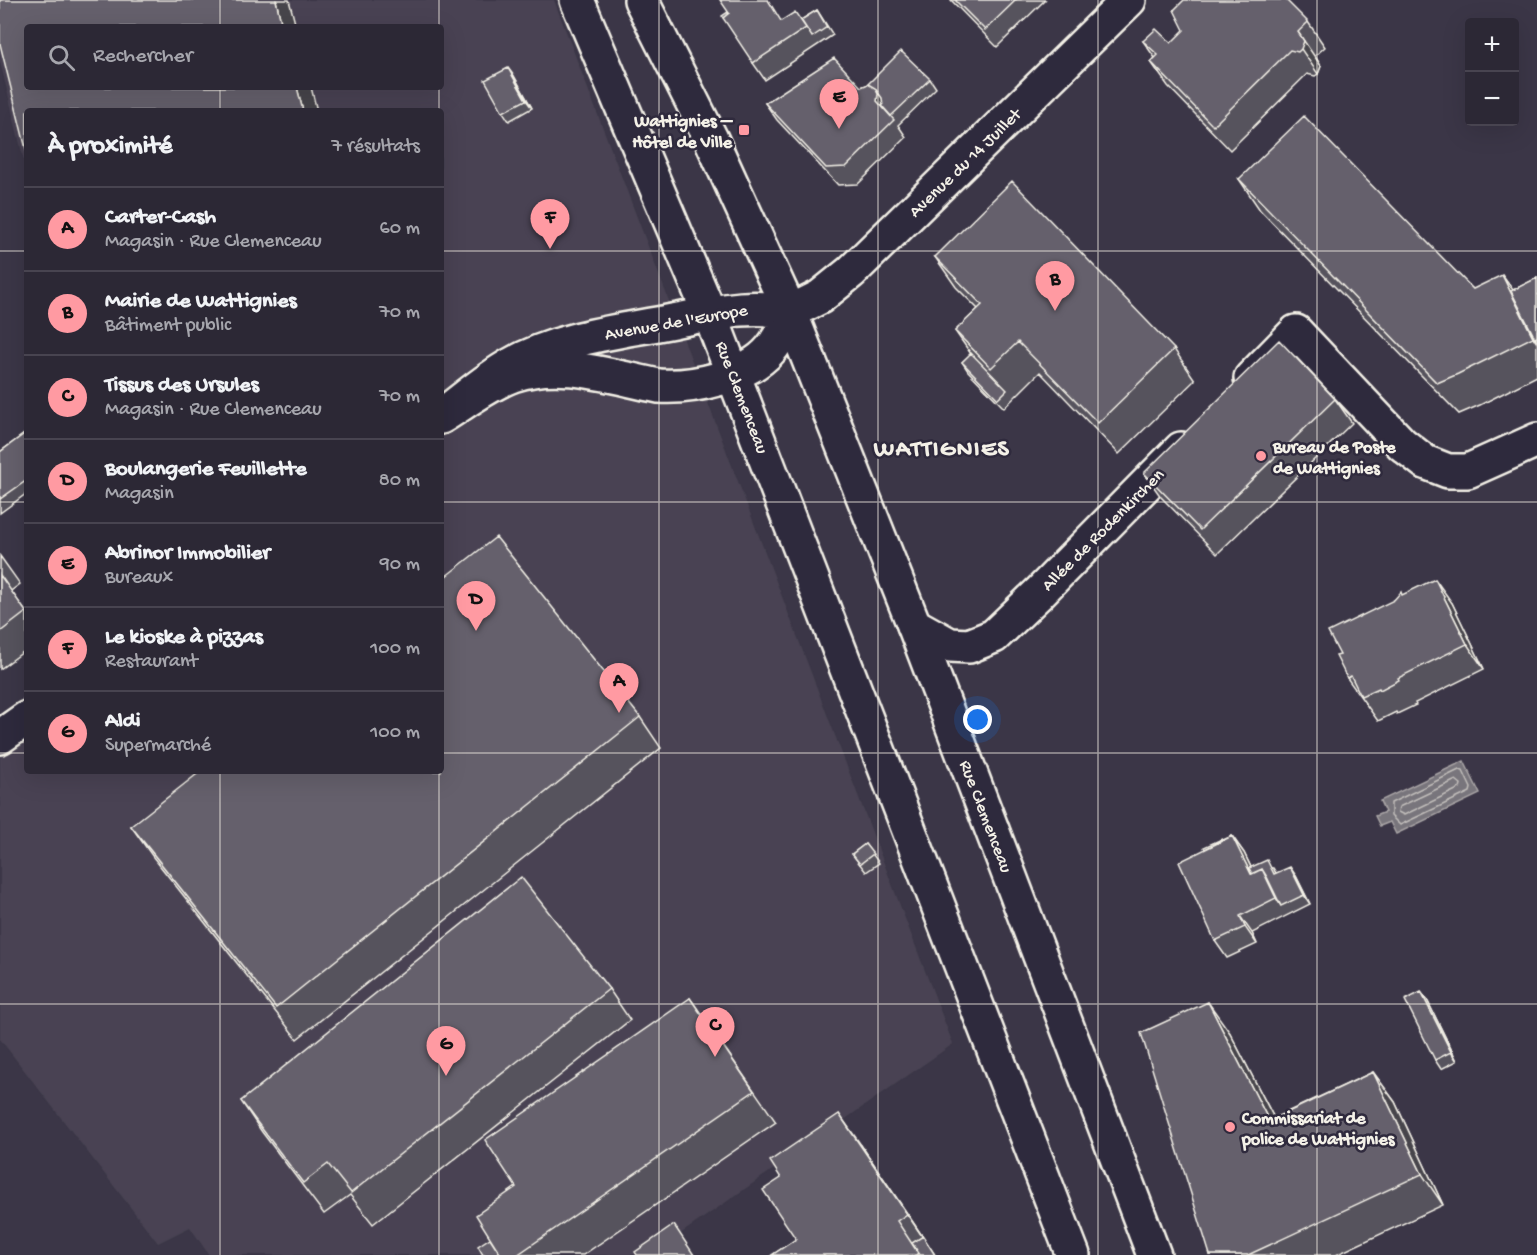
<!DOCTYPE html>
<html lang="fr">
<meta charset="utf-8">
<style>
body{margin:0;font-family:"Gochi Hand",sans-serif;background:#383441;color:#f1f3f6}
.controls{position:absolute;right:18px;top:18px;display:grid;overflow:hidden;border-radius:6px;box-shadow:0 6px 24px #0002}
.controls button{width:54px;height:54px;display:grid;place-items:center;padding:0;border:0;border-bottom:2px solid #484450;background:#2c2835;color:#f1f3f6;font:30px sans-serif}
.you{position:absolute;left:978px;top:720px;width:21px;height:21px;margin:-15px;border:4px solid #fff;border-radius:50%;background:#1a73e8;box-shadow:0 0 0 9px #1a73e833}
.badge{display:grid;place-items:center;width:39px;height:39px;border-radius:50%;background:#ff9aa2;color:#111;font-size:20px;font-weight:700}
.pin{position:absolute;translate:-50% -50px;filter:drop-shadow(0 2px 3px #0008)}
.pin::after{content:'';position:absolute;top:32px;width:21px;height:18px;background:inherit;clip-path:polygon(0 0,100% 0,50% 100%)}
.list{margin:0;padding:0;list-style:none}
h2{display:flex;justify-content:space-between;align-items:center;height:78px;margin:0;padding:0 24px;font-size:26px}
h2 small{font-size:20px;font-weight:400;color:#a6a6ad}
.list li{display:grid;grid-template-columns:39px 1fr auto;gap:18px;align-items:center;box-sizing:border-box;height:84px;padding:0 24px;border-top:2px solid #484450}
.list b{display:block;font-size:22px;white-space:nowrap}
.list p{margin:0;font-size:20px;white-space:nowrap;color:#a6a6ad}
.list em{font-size:20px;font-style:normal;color:#a6a6ad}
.icon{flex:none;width:33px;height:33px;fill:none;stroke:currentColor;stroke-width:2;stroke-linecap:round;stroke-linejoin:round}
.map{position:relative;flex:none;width:1537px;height:1255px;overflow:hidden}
.search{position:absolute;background:#2c2835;box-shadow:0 6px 24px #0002;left:24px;top:24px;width:420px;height:66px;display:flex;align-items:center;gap:15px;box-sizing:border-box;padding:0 21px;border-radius:6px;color:#a6a6ad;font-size:22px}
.panel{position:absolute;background:#2c2835;box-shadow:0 6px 24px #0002;left:24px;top:108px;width:420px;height:666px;border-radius:6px}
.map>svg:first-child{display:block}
</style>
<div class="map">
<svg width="1537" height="1255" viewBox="0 0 1537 1255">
<rect width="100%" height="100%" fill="#3b3647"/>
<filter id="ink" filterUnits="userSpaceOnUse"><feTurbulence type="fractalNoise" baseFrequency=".0167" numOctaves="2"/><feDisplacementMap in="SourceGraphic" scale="12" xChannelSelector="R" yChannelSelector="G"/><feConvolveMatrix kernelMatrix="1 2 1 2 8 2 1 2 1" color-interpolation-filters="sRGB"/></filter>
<g filter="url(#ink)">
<path fill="#484352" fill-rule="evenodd" d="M0 0H554L953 1044 650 1255H209L190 1227 158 1243 0 1039V718L27 698V771H441V111H27V173L0 61ZM27 27H441V87H27Z"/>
<path fill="#78747b" stroke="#aaa6a7" stroke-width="1.5" d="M1464 761 1480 794 1396 834 1390 822 1380 826 1375 816 1385 812 1380 801Z"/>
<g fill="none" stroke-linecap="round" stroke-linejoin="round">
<path stroke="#c2bfbc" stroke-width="1.5" d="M1459 770 1463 771 1471 788 1470 792 1400 825 1391 816V803Z
M1456 780 1461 784 1460 788 1404 815 1398 812 1399 807Z"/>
<defs>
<path id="minor" d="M1251 378 1296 332 1402 444 1425 462 1448 471H1468L1537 440
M441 416C464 399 486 379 511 365 561 337 618 332 673 321 716 313 745 303 790 312 785 325 780 339 771 349 748 377 693 388 659 386 612 377 560 358 513 375 488 384 464 403 441 417
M914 625 950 645 969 646 994 636 1039 593 1181 449
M0 737 27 718"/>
<path id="tertiary" d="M790 312 820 297 851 272 1129 0"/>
<path id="primary" d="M577 0 709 312 1073 1255
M641 0 711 139 790 312 914 625 1154 1255"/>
</defs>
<use href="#minor" stroke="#f4f1e8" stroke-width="38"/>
<use href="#tertiary" stroke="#f4f1e8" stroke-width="38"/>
<use href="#primary" stroke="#f4f1e8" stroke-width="38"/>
<use href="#minor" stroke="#2f2a3d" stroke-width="33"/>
<use href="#tertiary" stroke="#2f2a3d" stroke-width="33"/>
<use href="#primary" stroke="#2f2a3d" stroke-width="33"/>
</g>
<path fill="#57535d" stroke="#f4f1e8" stroke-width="1.5" d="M951 0H1045L997 47Z
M817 10 833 35 765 80 753 63 782 21 801 20Z
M1308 22 1325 47 1315 56 1321 66 1318 74 1315 76 1307 74 1230 150 1168 86 1151 62 1155 58 1143 41 1171 43Z
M514 76 532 108 509 121 503 112Z
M930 79 936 88 898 125 906 137 858 184 838 185 777 120 765 103 861 87 867 85Z
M1239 179 1473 289 1513 290 1537 278V376L1480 405 1459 414 1260 210Z
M935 257 1174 349 1195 380 1119 454 1040 372 1004 408 968 371 962 362 971 354 955 331 978 309 956 287Z
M1335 399 1352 423 1217 554 1161 497 1144 473Z
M27 432V493L0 513V452Z
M0 556 20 584 11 591 27 613V649L0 669Z
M1402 595 1452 603 1484 669 1415 703 1416 705 1397 714 1396 712 1378 721 1347 678 1340 655 1394 600Z
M640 717 661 748 297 1039 153 857 131 826Z
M1232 836 1244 853 1251 867 1273 868 1276 873 1296 876 1310 904 1252 933 1257 944 1227 958 1215 941 1223 840Z
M865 844 879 863 866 872 852 854Z
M609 989 630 1020 373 1224 350 1195 324 1214 262 1132 241 1101Z
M1421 992 1427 1000 1457 1061 1441 1069 1435 1060Z
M690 998 776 1122 583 1255H483L516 1187Z
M1230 1033 1274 1118 1373 1072 1395 1102 1443 1205 1336 1255H1210Z
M861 1145 935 1255H772L796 1239Z"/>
<path fill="#47444c" stroke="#f4f1e8" stroke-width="1.5" d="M276 0H289L296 27H282Z
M1298 32 1321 66 1318 74 1301 49Z
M508 68 514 76 532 108 526 100Z
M297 87H311L317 111H303Z
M875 88 887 105 889 116 877 101Z
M1502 275 1524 305 1537 343 1533 337Z
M1435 579 1452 603 1484 669 1467 644Z
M1232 836 1244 853 1258 882 1251 874Z
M1290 867 1296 876 1310 904 1304 895Z
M1262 869 1273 886 1281 906 1276 898Z
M1240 916 1252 933 1257 944 1245 927Z
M1421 992 1427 1000 1457 1061 1451 1052Z
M1208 1002 1230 1033 1291 1151 1269 1121Z
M1373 1072 1395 1102 1443 1205 1422 1174Z
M839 1114 861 1145 935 1255 907 1214Z"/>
<path fill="#65616c" stroke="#f4f1e8" stroke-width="1.5" d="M0 0H276L282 27H27V87H297L303 111H27V153L0 44Z
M720 0H768L781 21 795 12 806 28 753 63 723 18 729 13Z
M955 0H1016L985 30Z
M1184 0H1286L1308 22 1298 32 1304 41 1301 49 1298 52 1290 50 1213 126 1151 62 1158 55 1143 41 1156 29 1171 43 1184 30 1174 10Z
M817 10 827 27 812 37 801 20Z
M728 12 729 13 723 18 722 16Z
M901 51 930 79 891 116 883 107 882 98 875 88 868 84 867 85Z
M834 58 861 87 868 84 875 88 878 94 877 101 894 120 846 167 826 168 765 103Z
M508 68 526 100 503 112 485 80Z
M1304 116 1473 289 1502 275 1533 337 1458 374 1437 383 1239 179Z
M1012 181 1174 349 1098 423 1018 342 991 368 955 331 982 305 935 257Z
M1537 278V337L1535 338 1511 291Z
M1279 340 1335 399 1200 530 1144 473Z
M971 353 1007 390 998 399 962 362Z
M27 432V480L0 499V452Z
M496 537 640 717 276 1008 131 826 201 771H441V580Z
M0 575 26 612 0 632Z
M1435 579 1467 644 1398 678 1399 680 1380 690 1379 688 1361 696 1351 676 1347 678 1336 656 1340 655 1328 632 1394 600 1401 592 1402 595Z
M1232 836 1251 874 1262 869 1276 898 1240 916 1245 927 1215 941 1179 862Z
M1222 839 1223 840 1205 849 1204 847Z
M865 844 873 854 860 864 852 854Z
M1267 860 1274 874 1290 867 1304 895 1281 906 1267 877 1262 869 1252 874 1249 868Z
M521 877 609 989 351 1193 328 1164 303 1183 241 1101Z
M1421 992 1451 1052 1435 1060 1405 1000Z
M690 998 754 1091 517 1255H501L476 1215 516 1187 485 1140Z
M1208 1002 1269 1121 1373 1072 1422 1174 1248 1255H1210L1141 1033Z
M839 1114 907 1214 897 1221 918 1253 916 1255H772L796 1239 763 1190 781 1178 770 1161Z
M674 1225 694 1255H637L635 1252Z
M923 1236 935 1255H920L912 1243Z
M490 1238 501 1255H483L478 1246Z"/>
</g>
<path fill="none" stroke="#f4f1e8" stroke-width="1.5" stroke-opacity="0.55" d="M220 0V27M439 0V27M659 0V1255M878 0V1255M1098 0V1255M1317 0V1255M220 87V111M439 87V111M0 251H27M441 251H1537M0 502H27M441 502H1537M0 753H27M441 753H1537M220 771V1255M439 771V1255M0 1004H1537"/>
<g fill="#ff9aa2" stroke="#2f2a3d" stroke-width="2">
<rect x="738" y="124" width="12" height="12" rx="3"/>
<circle cx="1261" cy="456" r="6"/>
<circle cx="1230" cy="1127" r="6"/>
</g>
<g text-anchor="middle" stroke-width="5" stroke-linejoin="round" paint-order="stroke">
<g font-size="18" font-weight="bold" fill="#f4f1e8" stroke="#2f2a3d" text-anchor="start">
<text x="732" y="126" text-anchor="end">Wattignies –<tspan x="732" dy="21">Hôtel de Ville</tspan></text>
<text x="1273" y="452">Bureau de Poste<tspan x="1273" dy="21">de Wattignies</tspan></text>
<text x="1242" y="1123">Commissariat de<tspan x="1242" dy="21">police de Wattignies</tspan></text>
</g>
<g font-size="18" fill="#f4f1e8" stroke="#2f2a3d">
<text transform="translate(964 162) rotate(-44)" y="6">Avenue du 14 Juillet</text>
<text transform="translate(676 321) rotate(-10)" y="6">Avenue de l'Europe</text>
<text transform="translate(743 397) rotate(69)" y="6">Rue Clemenceau</text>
<text transform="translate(1102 529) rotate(-45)" y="6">Allée de Rodenkirchen</text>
<text transform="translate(987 816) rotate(69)" y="6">Rue Clemenceau</text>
</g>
<g font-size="24" font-weight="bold" letter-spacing="1.5" fill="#f4f1e8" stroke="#2f2a3d">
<text x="942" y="455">WATTIGNIES</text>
</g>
</g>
</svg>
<div class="controls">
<button>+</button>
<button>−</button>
</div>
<div class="you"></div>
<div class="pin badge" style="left:619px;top:713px">A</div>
<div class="pin badge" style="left:1055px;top:311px">B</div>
<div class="pin badge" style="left:715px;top:1057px">C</div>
<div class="pin badge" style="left:476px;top:631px">D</div>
<div class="pin badge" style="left:839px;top:129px">E</div>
<div class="pin badge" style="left:550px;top:249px">F</div>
<div class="pin badge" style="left:446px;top:1076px">G</div>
<div class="search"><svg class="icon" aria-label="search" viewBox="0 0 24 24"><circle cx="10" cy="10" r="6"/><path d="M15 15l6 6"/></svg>Rechercher</div>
<section class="panel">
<h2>À proximité<small>7 résultats</small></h2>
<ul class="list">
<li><span class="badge">A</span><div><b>Carter-Cash</b><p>Magasin · Rue Clemenceau</p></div><em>60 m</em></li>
<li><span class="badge">B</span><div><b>Mairie de Wattignies</b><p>Bâtiment public</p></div><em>70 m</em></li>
<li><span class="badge">C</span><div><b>Tissus des Ursules</b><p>Magasin · Rue Clemenceau</p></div><em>70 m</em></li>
<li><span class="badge">D</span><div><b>Boulangerie Feuillette</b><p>Magasin</p></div><em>80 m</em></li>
<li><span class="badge">E</span><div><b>Abrinor Immobilier</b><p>Bureaux</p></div><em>90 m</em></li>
<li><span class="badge">F</span><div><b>Le kioske à pizzas</b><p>Restaurant</p></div><em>100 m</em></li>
<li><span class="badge">G</span><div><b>Aldi</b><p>Supermarché</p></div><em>100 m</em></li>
</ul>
</section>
</div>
